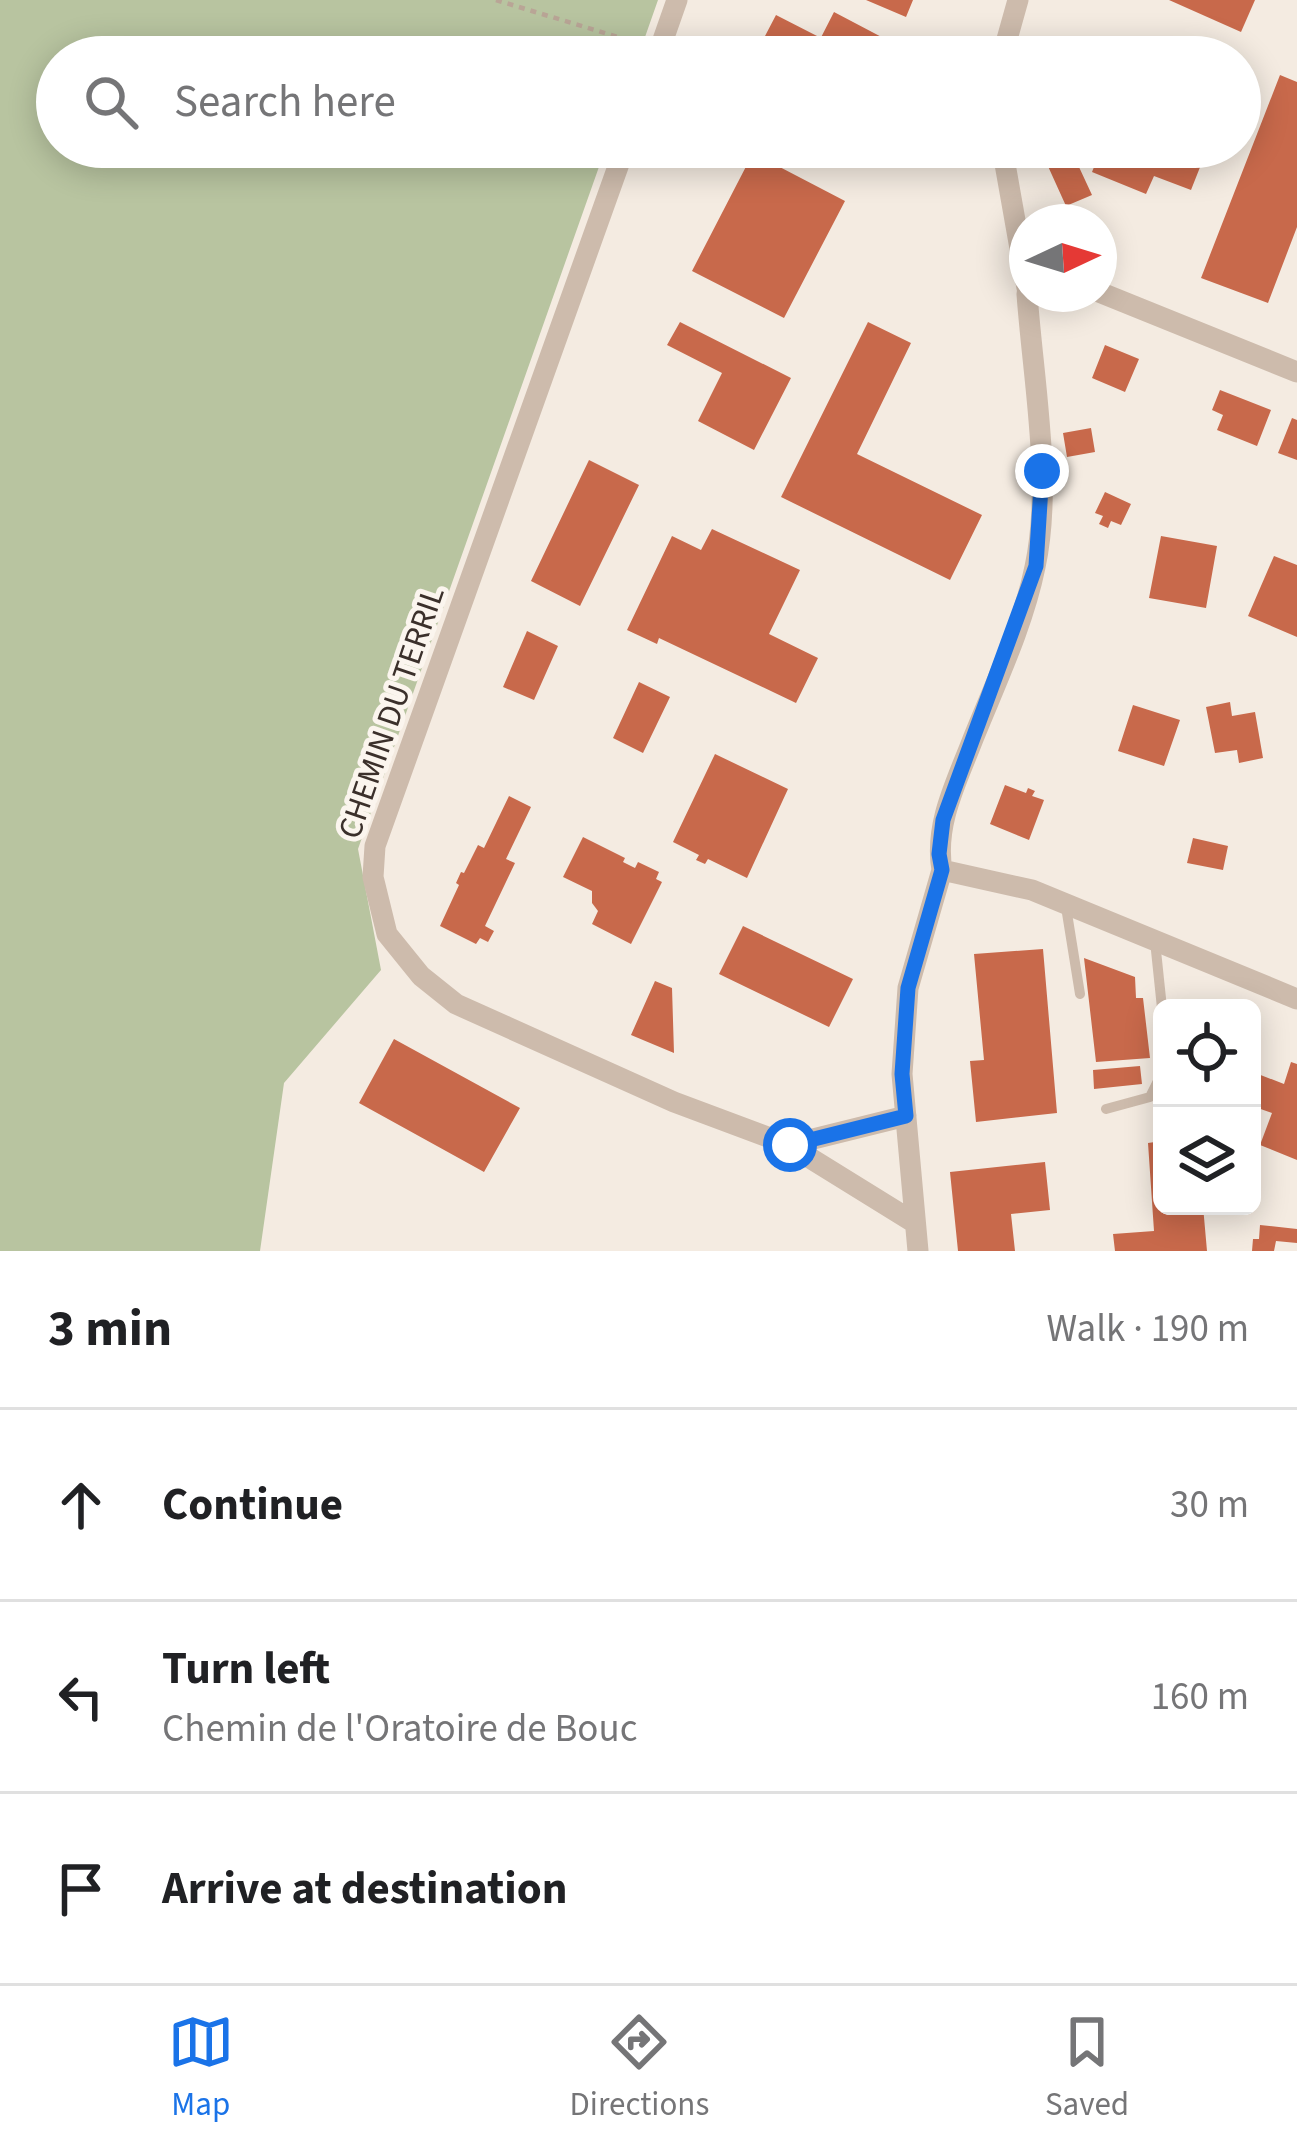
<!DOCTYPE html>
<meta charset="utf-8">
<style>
body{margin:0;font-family:"Source Sans 3",sans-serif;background:#f6f6f6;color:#202124}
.controls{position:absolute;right:36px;bottom:36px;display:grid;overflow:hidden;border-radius:18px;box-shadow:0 6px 30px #0003}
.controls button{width:108px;height:108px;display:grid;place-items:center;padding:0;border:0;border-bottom:3px solid #e0e0e0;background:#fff;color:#202124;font:60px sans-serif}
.compass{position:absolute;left:1009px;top:204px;width:108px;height:108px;border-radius:50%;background:#fff;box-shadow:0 6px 30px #0003;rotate:86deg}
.stop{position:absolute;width:36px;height:36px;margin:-27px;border:9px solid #1a73e8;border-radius:50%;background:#fff}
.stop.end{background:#1a73e8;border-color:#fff;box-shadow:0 3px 12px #0008}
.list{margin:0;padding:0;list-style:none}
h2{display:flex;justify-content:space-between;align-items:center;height:156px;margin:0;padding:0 48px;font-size:51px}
h2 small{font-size:39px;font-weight:400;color:#757577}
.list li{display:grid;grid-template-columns:78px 1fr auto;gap:36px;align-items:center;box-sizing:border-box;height:192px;padding:0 48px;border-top:3px solid #e0e0e0}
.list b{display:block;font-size:45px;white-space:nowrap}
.list p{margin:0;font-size:39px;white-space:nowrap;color:#757577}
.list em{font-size:39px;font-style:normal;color:#757577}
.icon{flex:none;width:66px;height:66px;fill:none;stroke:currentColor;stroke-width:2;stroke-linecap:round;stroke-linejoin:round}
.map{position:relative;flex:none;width:1297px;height:1251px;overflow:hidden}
.search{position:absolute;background:#fff;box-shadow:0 6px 30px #0003;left:36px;right:36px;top:36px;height:132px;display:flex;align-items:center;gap:30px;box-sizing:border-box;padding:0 42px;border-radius:66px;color:#757577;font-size:45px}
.sheet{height:732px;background:#fff}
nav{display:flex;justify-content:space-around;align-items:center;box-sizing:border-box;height:168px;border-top:3px solid #e0e0e0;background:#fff;font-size:33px;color:#757577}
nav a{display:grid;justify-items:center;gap:6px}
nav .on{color:#1a73e8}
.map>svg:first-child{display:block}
</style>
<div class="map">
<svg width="1297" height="1251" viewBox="0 0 1297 1251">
<rect width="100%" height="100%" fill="#f4ebe1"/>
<path fill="#b8c4a0" d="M0 0H658L638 57H57V147H606L358 849 381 970 284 1083 260 1251H0Z"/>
<path fill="#c8694b" d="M866 0H913L906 17Z
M1169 0H1255L1241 32Z
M834 12 891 42 883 57H811Z
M776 15 819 37 809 57H754Z
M1280 75 1297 82V227L1268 303 1201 278Z
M1044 147H1208L1191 190 1154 176 1146 194 1092 172 1098 157 1085 152 1079 167 1092 195 1066 206 1042 153Z
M753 153 845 201 784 318 692 271Z
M680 322 791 378 754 450 698 421 722 373 667 345Z
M868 322 911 343 857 454 982 515 950 580 781 497Z
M1105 345 1139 359 1125 392 1092 378Z
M1220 390 1271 410 1257 446 1217 430 1223 415 1212 410Z
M1292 418 1297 420V460L1278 453Z
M1091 428 1095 452 1067 457 1063 433Z
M589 460 639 485 580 606 531 581Z
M1105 492 1131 504 1121 525 1111 521 1108 528 1099 524 1103 516 1095 513Z
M712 529 800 570 769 634 818 658 796 703 659 638 657 644 627 630 672 536 701 550Z
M1161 536 1217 546 1206 608 1149 598Z
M1274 556 1297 565V637L1248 616Z
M527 631 558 646 534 700 503 687Z
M639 682 670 697 643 753 613 738Z
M1230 702 1232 716 1255 712 1263 758 1239 763 1237 750 1215 753 1206 707Z
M1133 705 1180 720 1164 766 1118 751Z
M715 754 788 789 747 878 708 859 705 864 696 860 699 855 673 842Z
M1005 785 1026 793 1028 788 1035 791 1032 796 1044 800 1029 840 990 824Z
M509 796 531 807 506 859 515 863 485 926 494 931 488 942 480 938 476 944 440 926 459 885 456 883 461 872 464 873 478 845 484 848Z
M583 837 625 858 623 862 635 868 638 862 659 872 656 879 662 882 631 944 592 924 598 911 592 903V891L563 877Z
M1193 838 1228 846 1223 870 1187 863Z
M743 926 853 979 829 1027 719 974Z
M1043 949 1057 1113 976 1122 970 1061 984 1060 974 954Z
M1084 958 1135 977 1136 998H1143L1150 1058 1096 1062Z
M655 981 672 988 674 1053 631 1035Z
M394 1039 520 1108 484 1172 359 1103Z
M1291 1062 1297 1064V1160L1260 1145 1272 1113 1252 1106V1088L1258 1074 1284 1084Z
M1140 1066 1142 1084 1094 1089 1093 1070Z
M1162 1141V1206H1203L1207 1251H1115L1113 1234 1154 1231 1148 1143Z
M1045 1162 1050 1210 1011 1214 1015 1251H958L950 1172Z
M1260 1225 1297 1229V1243L1276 1241 1274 1251H1252L1253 1239H1259Z"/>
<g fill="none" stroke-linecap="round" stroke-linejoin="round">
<path stroke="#b9a596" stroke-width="4.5" stroke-dasharray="6 6" stroke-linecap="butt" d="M496 0 634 42"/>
<path stroke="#cdbbac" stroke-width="10" d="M1066 907 1080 994
M1155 941 1162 1008
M1106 1109 1150 1097 1162 1073"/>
<path stroke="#cdbbac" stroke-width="21" d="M657 57 677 0
M1002 57 1018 0
M625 147 375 846 373 877 387 934 421 976 456 1004 674 1102 789 1145 915 1223
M1002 147 1027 288
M1099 292 1297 372
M942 870 1032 890 1297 999
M789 1145 906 1116
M918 1251 902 1074 908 988 942 870C934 824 957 781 973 739 995 684 1023 626 1035 567 1053 484 1033 379 1027 294"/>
</g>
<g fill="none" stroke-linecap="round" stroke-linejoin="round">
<path stroke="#1a73e8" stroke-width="15" d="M790 1145 906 1116 902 1074 908 988 942 870 939 854 943 820 1036 566 1042 471"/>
</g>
<g text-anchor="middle" stroke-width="10" stroke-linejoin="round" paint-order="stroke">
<g font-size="33" fill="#3b302b" stroke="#fbf5ee">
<text transform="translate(390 712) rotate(-71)" y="12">CHEMIN DU TERRIL</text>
</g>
</g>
</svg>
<div class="controls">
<button><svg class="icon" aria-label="locate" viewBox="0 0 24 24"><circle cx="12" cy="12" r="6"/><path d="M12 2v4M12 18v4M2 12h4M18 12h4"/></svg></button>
<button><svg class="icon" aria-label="layers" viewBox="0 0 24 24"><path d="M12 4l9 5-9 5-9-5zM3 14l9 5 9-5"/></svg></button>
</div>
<svg class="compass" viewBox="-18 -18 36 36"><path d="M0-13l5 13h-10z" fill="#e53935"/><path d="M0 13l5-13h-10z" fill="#757577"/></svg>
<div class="stop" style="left:790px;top:1145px"></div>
<div class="stop end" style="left:1042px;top:471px"></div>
<div class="search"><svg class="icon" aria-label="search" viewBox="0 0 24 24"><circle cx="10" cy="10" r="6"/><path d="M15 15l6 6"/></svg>Search here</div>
</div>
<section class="sheet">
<h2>3 min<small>Walk · 190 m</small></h2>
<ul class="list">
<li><svg class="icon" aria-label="ahead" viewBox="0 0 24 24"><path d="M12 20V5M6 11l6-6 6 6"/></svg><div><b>Continue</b></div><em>30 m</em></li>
<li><svg class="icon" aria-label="left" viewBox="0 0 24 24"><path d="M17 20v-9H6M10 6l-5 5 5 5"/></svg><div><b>Turn left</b><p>Chemin de l'Oratoire de Bouc</p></div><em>160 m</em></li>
<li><svg class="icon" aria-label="arrive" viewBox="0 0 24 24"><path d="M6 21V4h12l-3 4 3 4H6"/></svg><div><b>Arrive at destination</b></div></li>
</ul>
</section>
<nav>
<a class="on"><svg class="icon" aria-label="map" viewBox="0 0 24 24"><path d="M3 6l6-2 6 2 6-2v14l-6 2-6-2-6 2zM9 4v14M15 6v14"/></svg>Map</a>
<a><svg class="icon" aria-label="directions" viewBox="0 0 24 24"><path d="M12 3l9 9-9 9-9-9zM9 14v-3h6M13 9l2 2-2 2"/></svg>Directions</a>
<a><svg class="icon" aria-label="saved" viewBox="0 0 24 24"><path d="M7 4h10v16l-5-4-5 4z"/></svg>Saved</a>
</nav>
